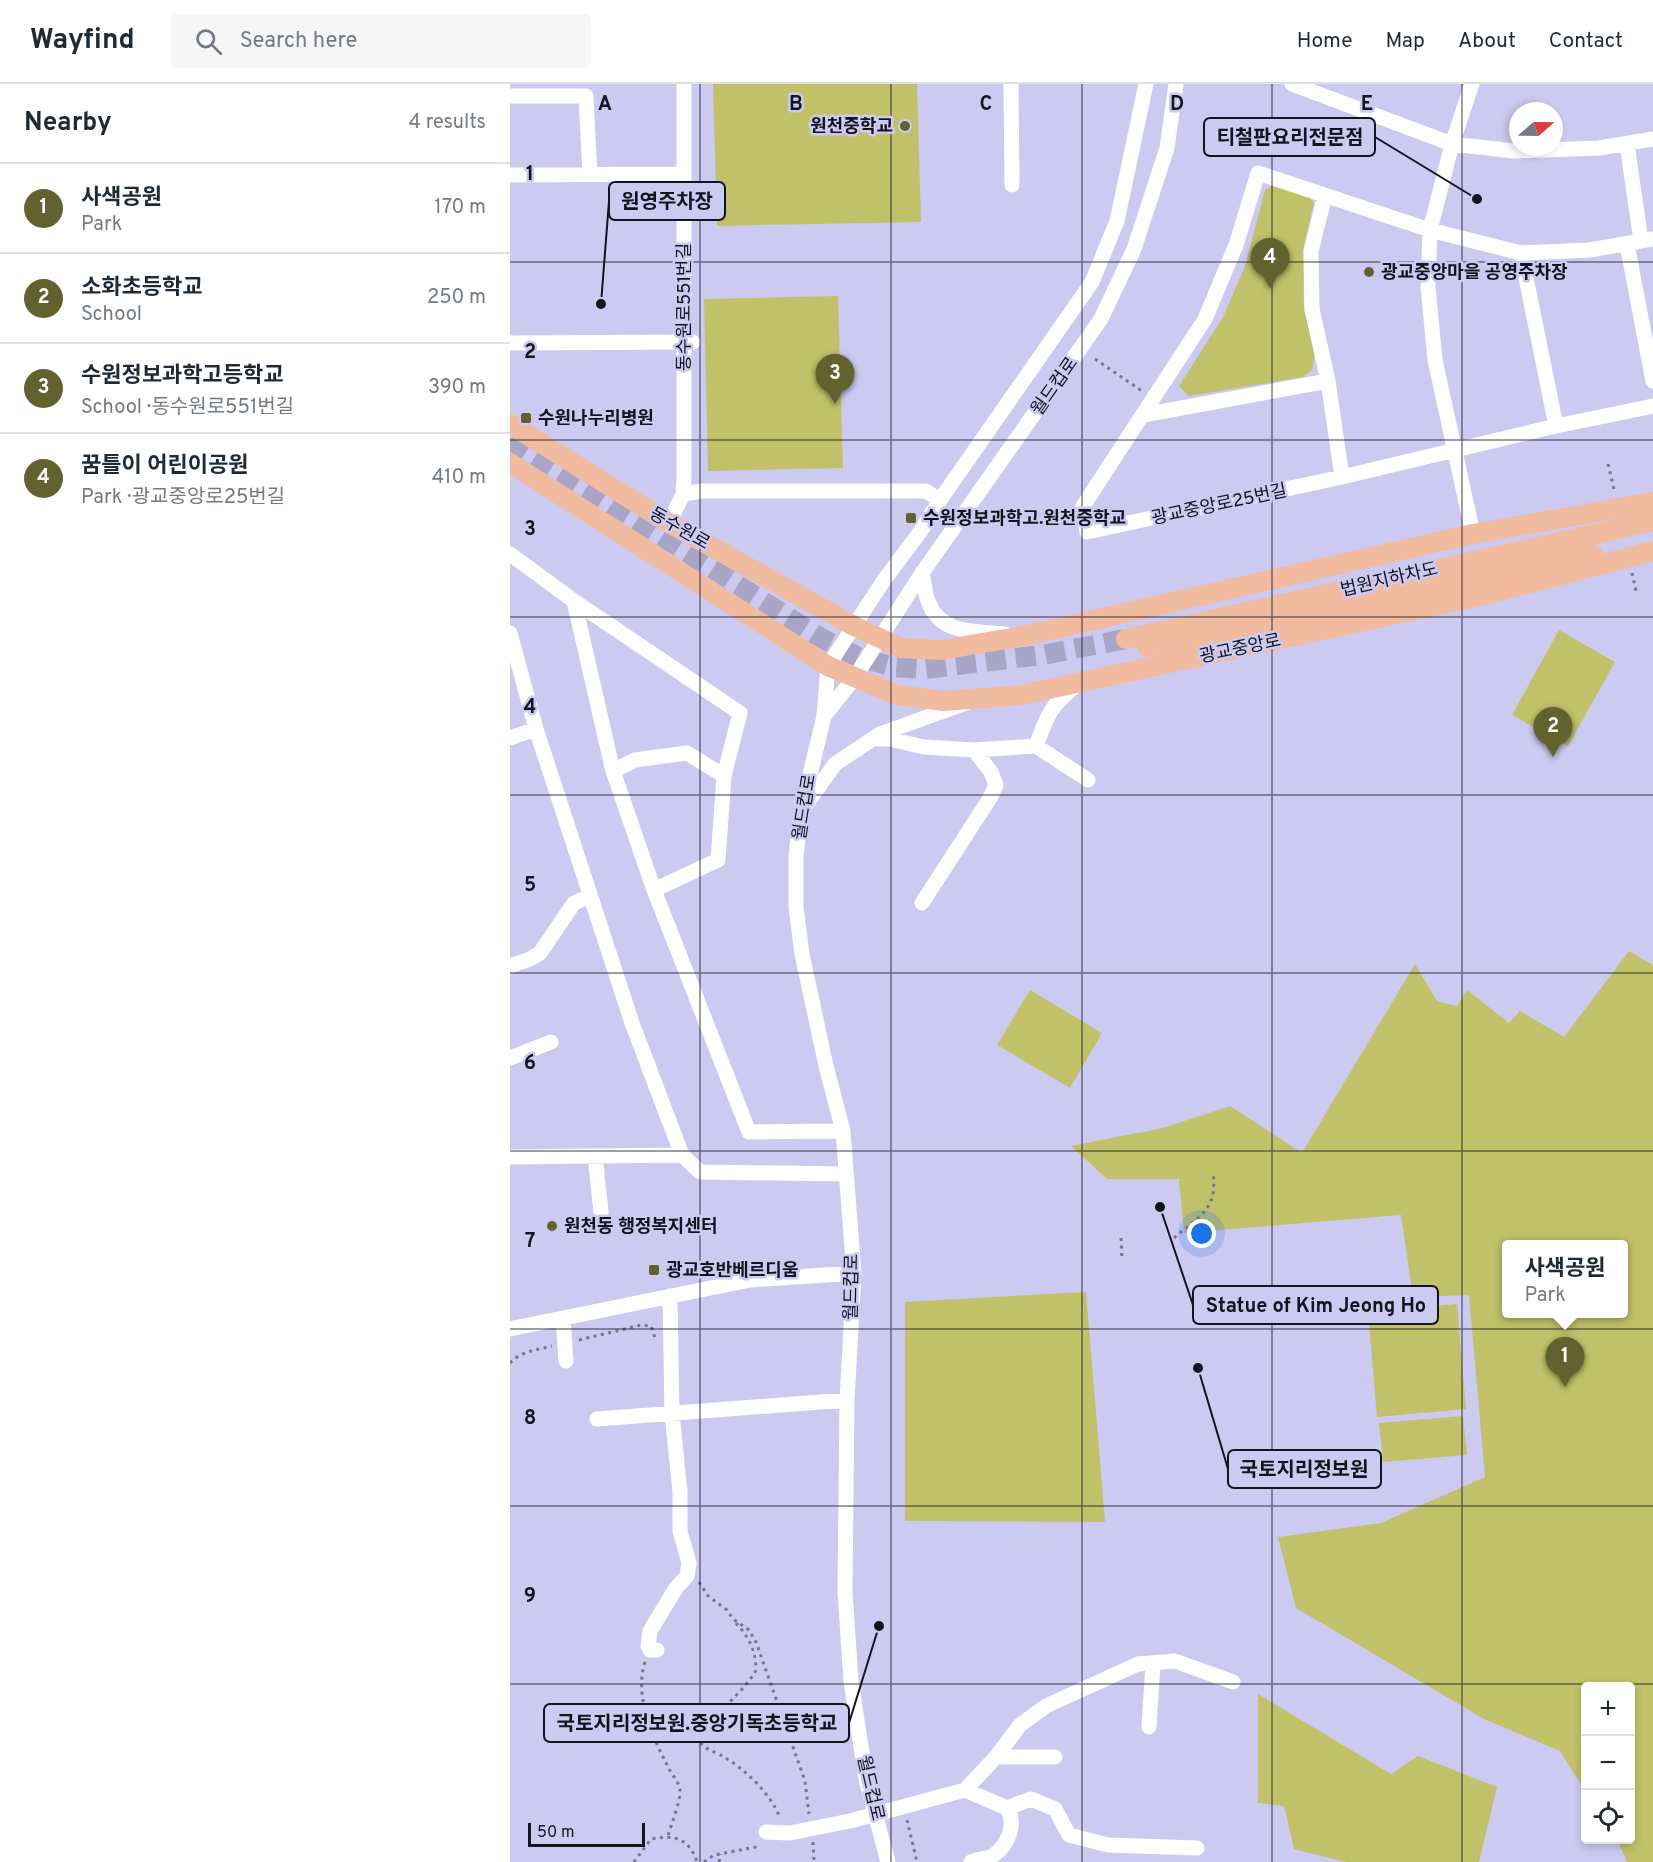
<!DOCTYPE html>
<meta charset="utf-8">
<style>
body{margin:0;font-family:Overpass,"Noto Sans KR",sans-serif;background:#f6f6f7;color:#1f2937}
.controls{position:absolute;right:18px;bottom:18px;display:grid;overflow:hidden;border-radius:6px;box-shadow:0 3px 9px #0003}
.controls button{width:54px;height:54px;display:grid;place-items:center;padding:0;border:0;border-bottom:2px solid #e0e1e3;background:#fff;color:#1f2937;font:30px sans-serif}
.compass{position:absolute;left:999px;top:18px;width:54px;height:54px;border-radius:50%;background:#fff;box-shadow:0 3px 9px #0003;rotate:70deg}
.scale{position:absolute;left:18px;bottom:15px;width:117px;box-sizing:border-box;padding-left:6px;border:3px solid #141320;border-top:0;font-size:16px;line-height:21px;white-space:nowrap;color:#141320;-webkit-text-stroke:4px #cdcaf1;paint-order:stroke}
.you{position:absolute;left:692px;top:1150px;width:21px;height:21px;margin:-15px;border:4px solid #fff;border-radius:50%;background:#1a73e8;box-shadow:0 0 0 9px #1a73e833}
.badge{display:grid;place-items:center;width:39px;height:39px;border-radius:50%;background:#62622f;color:#fff;font-size:20px;font-weight:700}
.pin{position:absolute;translate:-50% -50px;filter:drop-shadow(0 2px 3px #0008)}
.pin::after{content:'';position:absolute;top:32px;width:21px;height:18px;background:inherit;clip-path:polygon(0 0,100% 0,50% 100%)}
.popup{position:absolute;left:992px;top:1156px;width:126px;height:78px;box-sizing:border-box;display:grid;place-content:center;border-radius:6px;background:#fff;filter:drop-shadow(0 2px 4px #0005);font-size:20px;white-space:nowrap;color:#747a83}
.popup b{font-size:22px;color:#1f2937}
.popup::after{content:'';position:absolute;left:50%;top:100%;margin-left:-12px;border:12px solid transparent;border-top-color:#fff}
.list{margin:0;padding:0;list-style:none}
h2{display:flex;justify-content:space-between;align-items:center;height:78px;margin:0;padding:0 24px;font-size:26px}
h2 small{font-size:20px;font-weight:400;color:#747a83}
.list li{display:grid;grid-template-columns:39px 1fr auto;gap:18px;align-items:center;box-sizing:border-box;height:90px;padding:0 24px;border-top:2px solid #e0e1e3}
.list b{display:block;font-size:22px;white-space:nowrap}
.list p{margin:0;font-size:20px;white-space:nowrap;color:#747a83}
.list em{font-size:20px;font-style:normal;color:#747a83}
.icon{flex:none;width:33px;height:33px;fill:none;stroke:currentColor;stroke-width:2;stroke-linecap:round;stroke-linejoin:round}
.map{position:relative;flex:none;width:1143px;height:1778px;overflow:hidden}
header{display:flex;align-items:center;gap:36px;box-sizing:border-box;height:84px;padding:0 30px;background:#fff;border-bottom:2px solid #e0e1e3}
header strong{font-size:28px}
nav{display:flex;gap:33px;margin-inline-start:auto;font-size:21px}
.search{width:420px;height:54px;background:#f6f6f7;display:flex;align-items:center;gap:15px;box-sizing:border-box;padding:0 21px;border-radius:6px;color:#747a83;font-size:22px}
main{display:flex}
aside{flex:1;background:#fff}
.map>svg:first-child{display:block}
</style>
<header>
<strong>Wayfind</strong>
<div class="search"><svg class="icon" aria-label="search" viewBox="0 0 24 24"><circle cx="10" cy="10" r="6"/><path d="M15 15l6 6"/></svg>Search here</div>
<nav><a>Home</a><a>Map</a><a>About</a><a>Contact</a></nav>
</header>
<main>
<aside>
<h2>Nearby<small>4 results</small></h2>
<ul class="list">
<li><span class="badge">1</span><div><b>사색공원</b><p>Park</p></div><em>170 m</em></li>
<li><span class="badge">2</span><div><b>소화초등학교</b><p>School</p></div><em>250 m</em></li>
<li><span class="badge">3</span><div><b>수원정보과학고등학교</b><p>School · 동수원로551번길</p></div><em>390 m</em></li>
<li><span class="badge">4</span><div><b>꿈틀이 어린이공원</b><p>Park · 광교중앙로25번길</p></div><em>410 m</em></li>
</ul>
</aside>
<div class="map">
<svg width="1143" height="1778" viewBox="0 0 1143 1778">
<rect width="100%" height="100%" fill="#cdcaf1"/>
<path fill="#c1c169" fill-rule="evenodd" d="M203 0H407L411 138 207 142Z
M765 101 797 111 804 119 793 166 794 225 805 271 802 286 793 293 679 312 669 302 713 233 735 182 755 106Z
M328 212 333 384 198 387 194 215Z
M1049 546 1105 578 1058 662 1002 631Z
M1119 867 1143 881V1778H1117L1107 1756H1120V1602H1076L1075 1707 1050 1667 974 1635 786 1524 768 1453 871 1439 975 1393 959 1211 903 1213 891 1131 674 1149 669 1095H597L561 1062 653 1044 720 1022 792 1069 905 880 927 917 947 922 957 906 999 939 1010 927 1054 953ZM996 1160H1114V1230H996Z
M520 906 592 949 560 1004 487 961Z
M576 1208 595 1438 395 1437V1218Z
M947 1220 956 1325 867 1333 858 1228Z
M953 1332 957 1371 873 1378 869 1339Z
M748 1610 881 1690 908 1672 987 1703 969 1778H836L784 1765 774 1722 748 1719Z"/>
<g fill="none" stroke-linecap="round" stroke-linejoin="round">
<path stroke="#a8a5c7" stroke-width="20" stroke-dasharray="20 10" stroke-linecap="butt" d="M0 356 311 554 348 573 384 583 415 585 532 571 616 555"/>
<path stroke="#777590" stroke-width="3" stroke-dasharray="3 4.5" stroke-linecap="butt" d="M585 275 632 307
M1098 380 1105 409
M1122 489 1127 511
M611 1154 612 1174
M664 1154C690 1131 708 1126 703 1088
M69 1256 131 1241 141 1242 145 1254
M0 1279C11 1267 27 1266 42 1262
M189 1498 198 1512 217 1526 223 1535 239 1546 246 1558 295 1697 299 1730
M226 1539C239 1553 246 1567 246 1586 239 1600 218 1620 206 1631 200 1635 192 1638 188 1646 186 1651 189 1659 194 1662 199 1667 208 1669 214 1673 236 1686 261 1710 270 1734
M135 1578C124 1612 142 1651 157 1681 161 1690 169 1697 170 1706 171 1716 161 1741 158 1752
M397 1736 407 1778
M303 1758 304 1778
M124 1778 141 1755C163 1751 179 1753 187 1778
M194 1778 204 1771 251 1762
M209 1778 211 1770"/>
<path stroke="#fff" stroke-width="15" d="M501 0 502 101
M782 0 942 60 1004 67 1089 64 1143 55
M962 0 942 60 920 146 918 203 925 276 963 450
M0 12H76L80 91
M1117 60 1131 157
M0 91 174 90
M815 111 801 167 802 225 818 297
M1143 155 1080 166 1011 169 920 146 748 89 726 161 695 235 573 422 577 448 832 393 1046 342 1143 322
M1117 160 1143 297
M1011 169 1046 342
M0 259 183 258
M633 331 818 297 832 393
M173 410 192 407H416L430 416
M159 439 173 410 174 394V0
M0 470 64 517 230 629 214 692 208 776 144 806
M412 489C414 498 415 509 418 517 430 551 465 547 495 550
M64 517 103 687 144 806 239 1048 333 1047
M0 549 26 645 122 939 172 1071 0 1073
M314 632 345 593 412 489 591 235 624 165 657 64 666 0
M0 654 26 645
M363 655H379L414 663 464 666 526 662 578 696
M526 662C538 629 541 621 569 599
M103 687 125 676 177 669 214 692
M294 723 325 680 370 650 456 619
M412 819 480 714 486 701 481 688 464 666
M0 882 20 875 30 869 64 819 80 812
M0 974 41 958
M172 1071 190 1088 336 1090
M85 1072 91 1128
M53 1234 56 1277
M0 1245 240 1196 344 1189
M87 1335 337 1316
M147 1566H140L138 1562 140 1547 166 1504 177 1492 179 1479 170 1447V1408L162 1329 160 1212
M639 1643 643 1579
M486 1673H545
M455 1706 497 1724 521 1715 545 1725 559 1751 598 1761 687 1764
M256 1748 280 1749 340 1737 455 1706 486 1673 510 1641 536 1622 628 1580 665 1577 723 1598
M378 1778 356 1695 341 1597 335 1508 337 1316 344 1189 333 1047 316 982 292 870 286 823V771L291 728 314 632 318 582 374 496 410 448 430 416 582 198 607 137 636 0
M461 1778C468 1775 477 1775 484 1771 498 1761 507 1739 497 1724"/>
<path stroke="#f0bb9e" stroke-width="20" d="M0 340 159 439 344 542 391 564 431 566 513 552 963 450 1143 418
M0 379 318 582 387 611 434 617 511 611 970 512 1143 467
M616 555 1143 437
M637 563 932 504 1083 470"/>
</g>
<path fill="none" stroke="#141320" stroke-width="1.5" stroke-opacity="0.55" d="M190 0V1778M381 0V1778M572 0V1778M762 0V1778M952 0V1778M0 178H1143M0 356H1143M0 533H1143M0 711H1143M0 889H1143M0 1067H1143M0 1245H1143M0 1422H1143M0 1600H1143"/>
<g fill="#62622f" stroke="#cdcaf1" stroke-width="2">
<circle cx="395" cy="42" r="6"/>
<circle cx="859" cy="188" r="6"/>
<rect x="10" y="328" width="12" height="12" rx="3"/>
<rect x="395" y="428" width="12" height="12" rx="3"/>
<circle cx="42" cy="1142" r="6"/>
<rect x="138" y="1180" width="12" height="12" rx="3"/>
</g>
<g text-anchor="middle" stroke-width="5" stroke-linejoin="round" paint-order="stroke">
<g font-size="18" font-weight="bold" fill="#141320" stroke="#cdcaf1" text-anchor="start">
<text x="383" y="48" text-anchor="end">원천중학교</text>
<text x="871" y="194">광교중앙마을 공영주차장</text>
<text x="28" y="340">수원나누리병원</text>
<text x="413" y="440">수원정보과학고.원천중학교</text>
<text x="54" y="1148">원천동 행정복지센터</text>
<text x="156" y="1192">광교호반베르디움</text>
</g>
<g font-size="18" fill="#141320" stroke="#cdcaf1">
<text transform="translate(174 223) rotate(-90)" y="6">동수원로551번길</text>
<text transform="translate(544 302) rotate(-55)" y="6">월드컵로</text>
<text transform="translate(709 420) rotate(-12)" y="6">광교중앙로25번길</text>
<text transform="translate(170 444) rotate(30)" y="6">동수원로</text>
<text transform="translate(879 495) rotate(-13)" y="6">법원지하차도</text>
<text transform="translate(730 564) rotate(-12)" y="6">광교중앙로</text>
<text transform="translate(294 723) rotate(-81)" y="6">월드컵로</text>
<text transform="translate(341 1203) rotate(-89)" y="6">월드컵로</text>
<text transform="translate(361 1704) rotate(77)" y="6">월드컵로</text>
</g>
</g>
<g font-size="20" text-anchor="middle" font-weight="bold" fill="#141320" stroke="#cdcaf1" stroke-width="5" stroke-linejoin="round" paint-order="stroke">
<text x="95" y="26">A</text>
<text x="286" y="26">B</text>
<text x="476" y="26">C</text>
<text x="667" y="26">D</text>
<text x="857" y="26">E</text>
<text x="20" y="96">1</text>
<text x="20" y="274">2</text>
<text x="20" y="451">3</text>
<text x="20" y="629">4</text>
<text x="20" y="807">5</text>
<text x="20" y="985">6</text>
<text x="20" y="1163">7</text>
<text x="20" y="1340">8</text>
<text x="20" y="1518">9</text>
</g>
<path fill="none" stroke="#141320" stroke-width="2" d="M967 115L865 53M91 220L99 117M650 1123L683 1221M688 1284L718 1385M369 1542L339 1639"/>
<g fill="#141320" stroke="#cdcaf1" stroke-width="2">
<circle cx="967" cy="115" r="6"/>
<circle cx="91" cy="220" r="6"/>
<circle cx="650" cy="1123" r="6"/>
<circle cx="688" cy="1284" r="6"/>
<circle cx="369" cy="1542" r="6"/>
</g>
<g fill="#cdcaf1" stroke="#141320" stroke-width="2">
<rect x="694" y="34" width="171" height="38" rx="6"/>
<rect x="99" y="98" width="116" height="38" rx="6"/>
<rect x="683" y="1202" width="245" height="38" rx="6"/>
<rect x="718" y="1366" width="153" height="38" rx="6"/>
<rect x="34" y="1620" width="305" height="38" rx="6"/>
</g>
<g font-size="20" text-anchor="middle" font-weight="bold" fill="#141320">
<text x="780" y="60">티철판요리전문점</text>
<text x="157" y="124">원영주차장</text>
<text x="806" y="1228">Statue of Kim Jeong Ho</text>
<text x="794" y="1392">국토지리정보원</text>
<text x="187" y="1646">국토지리정보원.중앙기독초등학교</text>
</g>
</svg>
<div class="controls">
<button>+</button>
<button>−</button>
<button><svg class="icon" aria-label="locate" viewBox="0 0 24 24"><circle cx="12" cy="12" r="6"/><path d="M12 2v4M12 18v4M2 12h4M18 12h4"/></svg></button>
</div>
<svg class="compass" viewBox="-18 -18 36 36"><path d="M0-13l5 13h-10z" fill="#e53935"/><path d="M0 13l5-13h-10z" fill="#747a83"/></svg>
<div class="scale">50 m</div>
<div class="you"></div>
<div class="pin badge" style="left:1055px;top:1303px">1</div>
<div class="popup"><b>사색공원</b>Park</div>
<div class="pin badge" style="left:1043px;top:673px">2</div>
<div class="pin badge" style="left:325px;top:320px">3</div>
<div class="pin badge" style="left:760px;top:204px">4</div>
</div>
</main>
